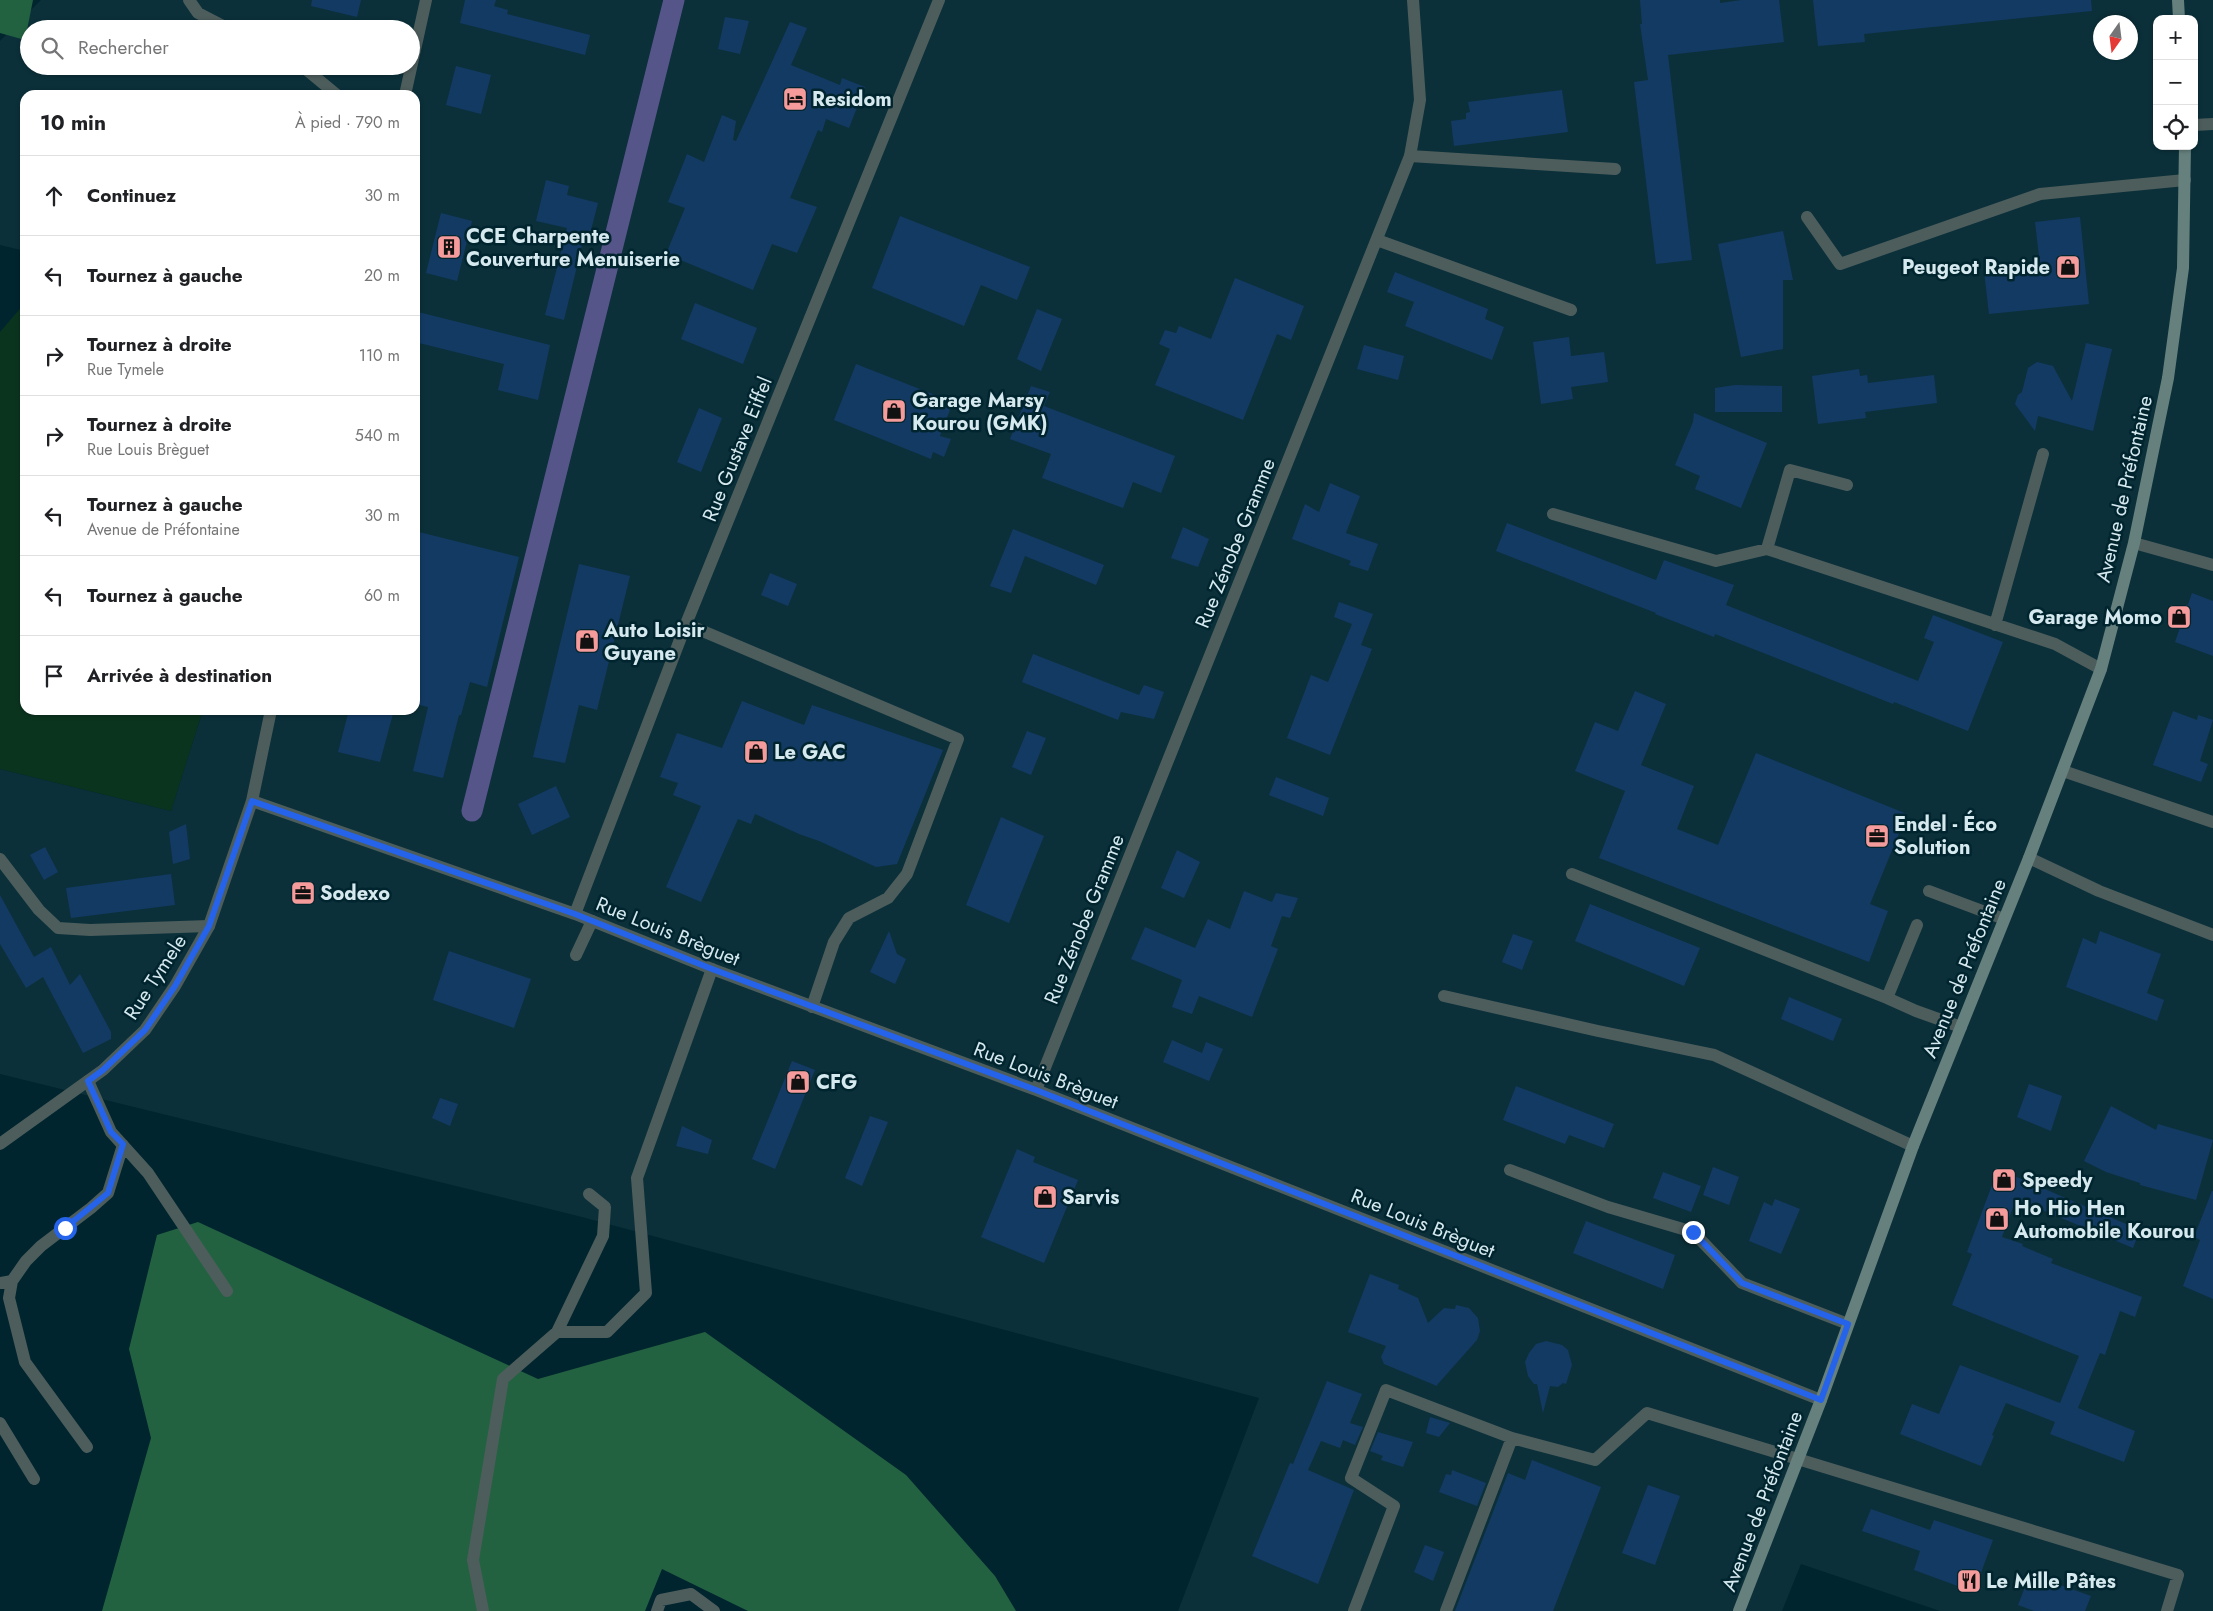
<!DOCTYPE html>
<html lang="fr">
<meta charset="utf-8">
<style>
body{margin:0;font-family:Jost,sans-serif;background:#f2f2f2;color:#202124}
.controls{position:absolute;right:15px;top:15px;display:grid;overflow:hidden;border-radius:10px;box-shadow:0 1px 4px #0004}
.controls button{width:45px;height:45px;display:grid;place-items:center;padding:0;border:0;border-bottom:1px solid #e0e0e0;background:#fff;color:#202124;font:25px sans-serif}
.compass{position:absolute;left:2093px;top:15px;width:45px;height:45px;border-radius:50%;background:#fff;box-shadow:0 1px 4px #0004;rotate:194deg}
.stop{position:absolute;width:15px;height:15px;margin:-11px;border:4px solid #2563eb;border-radius:50%;background:#fff}
.stop.end{background:#2563eb;border-color:#fff;box-shadow:0 1px 5px #0008}
.list{margin:0;padding:0;list-style:none}
h2{display:flex;justify-content:space-between;align-items:center;height:65px;margin:0;padding:0 20px;font-size:21px}
h2 small{font-size:16px;font-weight:400;color:#757577}
.list li{display:grid;grid-template-columns:32px 1fr auto;gap:15px;align-items:center;box-sizing:border-box;height:80px;padding:0 20px;border-top:1px solid #e0e0e0}
.list b{display:block;font-size:19px;white-space:nowrap}
.list p{margin:0;font-size:16px;white-space:nowrap;color:#757577}
.list em{font-size:16px;font-style:normal;color:#757577}
.icon{flex:none;width:28px;height:28px;fill:none;stroke:currentColor;stroke-width:2;stroke-linecap:round;stroke-linejoin:round}
.map{position:relative;flex:none;width:2213px;height:1611px;overflow:hidden}
.search{position:absolute;background:#fff;box-shadow:0 1px 4px #0004;left:20px;top:20px;width:400px;height:55px;display:flex;align-items:center;gap:12px;box-sizing:border-box;padding:0 18px;border-radius:28px;color:#757577;font-size:19px}
.panel{position:absolute;background:#fff;box-shadow:0 1px 4px #0004;left:20px;top:90px;width:400px;height:625px;border-radius:15px}
.map>svg:first-child{display:block}
</style>
<div class="map">
<svg width="2213" height="1611" viewBox="0 0 2213 1611">
<rect width="100%" height="100%" fill="#00252f"/>
<path fill="#0b303a" fill-rule="evenodd" d="M41 0H2213V1611H1940L1801 1564 1782 1611H1178L1259 1398 578 1216 0 1074V769L171 811 203 710H415V95H25V251L0 245V41ZM2157 19H2194V146H2157ZM2100 22H2130V52H2100ZM29 29H411V66H29Z"/>
<path fill="#0b341f" d="M25 303V710H203L171 811 0 769V332Z"/>
<path fill="#236241" d="M0 0H33L25 40 0 33Z
M198 1222 538 1379 705 1332 906 1475 995 1576 1016 1611H748L662 1569 645 1611H102L151 1438 129 1349 157 1235Z"/>
<g fill="none" stroke-linecap="round" stroke-linejoin="round">
<path stroke="#56558a" stroke-width="21" d="M472 811 674 0"/>
</g>
<path fill="#133a63" d="M312 0H361L357 17 311 6Z
M465 0H496L494 6 508 10 507 14 590 35 585 55 460 23Z
M1640 0H1720V3L1741 0H1779L1784 42 1668 55 1692 260 1656 264 1634 82 1648 80 1640 24H1642Z
M1813 0H2091L2092 11 1864 34 1865 42 1818 46Z
M725 17 749 21 740 54 718 49Z
M790 22 807 28 791 65 840 85 842 78 865 87 849 128 826 119 822 132 818 130 790 198 817 207 797 253 772 244 753 290 666 254 685 208 668 202 687 154 704 162 722 115 736 121 733 140 736 141Z
M456 66 491 75 481 114 446 105Z
M1562 90 1568 132 1454 146 1451 121 1466 119V113L1470 112 1468 102Z
M546 180 569 186 567 195 598 203 590 234 585 233 564 320 545 315 567 228 536 221Z
M441 213 472 221 457 281 426 273Z
M900 216 1030 267 1017 300 981 285 964 326 872 288Z
M2080 217 2089 304 1989 314 1984 271 2040 265 2035 222Z
M1783 231 1793 280H1783V349L1741 357 1718 244Z
M1395 272 1488 309 1485 319 1504 327 1492 360 1405 326 1414 302 1387 292Z
M1235 278 1304 306 1291 340 1277 334 1243 420 1155 385 1170 349 1159 344 1165 330 1176 333 1179 326 1211 339Z
M695 303 757 328 743 364 681 339Z
M1037 309 1062 319 1041 371 1017 359Z
M418 312 550 345 538 400 498 390 504 364 415 342V325Z
M1569 337 1571 356 1604 352 1608 382 1571 387 1573 399 1541 404 1533 342Z
M2086 343 2112 349 2093 431 2038 416 2035 431 2015 404 2018 395 2022 392 2028 368 2037 362 2053 366 2072 401Z
M1364 345 1404 356 1398 380 1357 369Z
M856 364 953 402 940 436 951 439 944 457 933 452 931 459 834 420Z
M1859 369 1860 376 1867 375 1868 383 1934 375 1937 403 1865 412 1866 418 1818 424 1812 376Z
M1735 385 1782 386V412H1715V388Z
M1031 386 1050 392 1044 406 1175 456 1161 493 1133 482 1123 508 1042 478 1051 454 1010 439Z
M699 408 722 418 701 472 677 462Z
M1694 413 1767 443 1741 508 1695 489 1700 476 1675 465 1693 422Z
M1330 483 1360 496 1346 533 1378 544 1368 571 1349 565 1351 561 1292 539 1305 504 1319 512Z
M1507 523 1656 580 1664 560 1734 585 1726 605 1918 681 1934 642 1924 638 1933 615 2003 642 1968 731 1894 702 1893 704 1715 634 1714 637 1655 614 1656 613 1496 551Z
M1183 527 1209 539 1198 567 1171 558Z
M1013 529 1104 565 1096 585 1025 556 1011 593 990 586Z
M415 531 519 557 487 687 470 682 461 715H459L443 778 413 771 428 707 415 704Z
M579 564 630 576 597 710 579 705 565 763 533 757Z
M770 573 797 584 788 606 761 595Z
M2192 593 2213 601V656L2175 642Z
M1339 602 1373 614 1361 645 1372 649 1330 755 1287 738 1311 675 1328 682 1352 624 1334 617Z
M1033 654 1139 695 1144 685 1164 692 1154 719 1121 712 1118 720 1022 682Z
M1635 691 1666 704 1641 765 1694 786 1677 829 1718 845 1756 753 1907 814 1870 904 1888 911 1869 962 1599 858 1625 791 1575 771 1595 722 1618 731Z
M742 701 804 725 812 705 943 750 897 864 876 867 819 841 799 834 755 814 751 824 738 819 701 902 666 887 701 806 673 795 678 783 660 777 677 733 722 748Z
M349 710H394L380 762 338 752Z
M2173 711 2197 720 2198 715 2213 720 2200 761 2208 764 2201 782 2153 765Z
M1027 731 1046 738 1031 775 1012 767Z
M1276 777 1329 798 1323 816 1269 795Z
M556 786 570 817 532 835 518 804Z
M1001 817 1044 836 1009 923 966 905Z
M186 824 190 859 173 864 169 832Z
M45 847 58 872 44 880 30 855Z
M1177 850 1200 862 1184 898 1161 888Z
M171 874 175 905 71 918 66 888Z
M1244 891 1272 902 1276 893 1298 898 1290 918 1282 916 1271 946 1278 949 1252 1017 1199 996 1192 1014 1172 1007 1182 980 1131 959 1145 927 1195 948 1208 919 1230 929Z
M0 895 34 957 51 947 70 985 80 974 111 1032V1039L83 1053 43 977 26 988 0 944Z
M1590 904 1700 948 1684 986 1575 941Z
M889 931 897 954 906 959 895 984 870 972Z
M2100 931 2161 954 2147 993 2164 1000 2157 1021 2066 987 2083 938 2096 944Z
M1513 934 1533 941 1522 970 1502 962Z
M449 951 531 979 514 1028 433 1000Z
M1789 997 1842 1019 1833 1041 1781 1019Z
M1172 1040 1202 1053 1206 1042 1223 1049 1209 1081 1163 1062Z
M792 1061 815 1070 775 1169 752 1159Z
M2029 1084 2062 1096 2051 1131 2017 1117Z
M1516 1086 1614 1124 1604 1148 1569 1135 1565 1144 1503 1120Z
M440 1098 458 1104 450 1126 432 1118Z
M2111 1106 2156 1130 2158 1124 2213 1140 2196 1200 2140 1185V1183L2106 1172 2084 1161Z
M870 1116 888 1122 862 1186 845 1178Z
M682 1126 712 1140 708 1154 676 1146Z
M1017 1149 1035 1157 1033 1162 1078 1180 1044 1263 981 1237Z
M1713 1167 1739 1177 1729 1205 1703 1195Z
M1998 1169 2140 1230 2133 1248 2016 1199 2002 1237 2023 1244 2022 1246 2053 1259 2051 1263 2142 1297 2135 1317 2120 1311 2105 1355 2100 1353 2078 1408 2135 1431 2124 1462 2050 1434 2055 1422 2006 1403 1992 1435 1994 1436 1981 1466 1900 1434 1912 1404 1939 1414 1960 1365 2060 1403 2079 1356 1952 1305 1972 1254 1967 1252Z
M1663 1172 1701 1186 1691 1212 1653 1198Z
M2212 1191H2213V1299L2183 1286 2200 1240 2194 1237Z
M1775 1199 1800 1209 1781 1254 1749 1241 1764 1202 1772 1206Z
M1586 1221 1675 1255 1663 1289 1573 1253Z
M1370 1274 1399 1285 1398 1289 1418 1298 1428 1323 1444 1308 1455 1309 1456 1305 1469 1308 1478 1318 1480 1331 1477 1340 1437 1385V1386L1384 1364 1381 1357 1386 1346 1348 1332Z
M1546 1341 1562 1345 1568 1350 1572 1365 1566 1384 1563 1383 1558 1387 1550 1386 1543 1413 1537 1384H1534L1528 1376 1525 1362 1529 1353 1536 1344Z
M1327 1381 1362 1394 1350 1423 1363 1427 1355 1445 1343 1440 1340 1448 1321 1441 1308 1470 1354 1490 1318 1584 1252 1556 1290 1463 1293 1464Z
M1430 1417 1450 1423 1439 1437 1426 1433Z
M1378 1432 1413 1442 1403 1467 1381 1460 1383 1456 1370 1451Z
M1532 1460 1601 1487 1553 1611H1455L1508 1473 1525 1480Z
M1452 1470 1486 1483 1477 1506 1439 1492 1446 1474 1451 1475Z
M1648 1485 1680 1496 1655 1565 1622 1553Z
M1871 1509 1930 1530 1934 1520 1993 1540 1974 1592 1914 1570 1920 1551 1862 1531Z
M1425 1545 1444 1552 1433 1581 1414 1572Z
M2030 1574 2091 1596 2085 1611H2034L2018 1605Z"/>
<g fill="none" stroke-linecap="round" stroke-linejoin="round">
<path stroke="#4d5d5c" stroke-width="12" d="M189 0 198 13 229 29
M302 66 337 95
M2194 125 2213 124
M1410 156 1615 169
M1807 217 1840 264 2040 194 2185 180
M1377 240 1571 310
M1847 485 1790 470 1767 549 2055 644 2101 669
M1553 514 1716 561 1767 549
M2134 543 2213 565
M686 624 958 739 907 874 888 898 849 918 834 942 812 1007
M1995 625 2043 454
M2063 771 2213 822
M2029 858 2099 891 2213 935
M0 859 39 910 58 928 90 930 209 926
M1572 874 1887 998 1916 1011 1961 1027
M1929 891 2004 919
M576 955 592 921
M1444 996 1598 1031 1714 1055 1913 1146
M1887 998 1917 925
M88 1081 111 1132 148 1173 227 1291
M1510 1170 1608 1207 1693 1232 1742 1283 1848 1324
M0 1283 12 1281
M557 1332 603 1236 605 1207 589 1194
M87 1447 25 1362 9 1298 12 1281 26 1261 41 1246 91 1208 108 1193 123 1145
M483 1611 473 1560 503 1379 557 1332H607L646 1293 637 1178 712 969
M657 1611 661 1600 691 1594 714 1611
M1354 1611 1394 1506 1351 1478 1386 1390 1512 1438 1595 1460 1647 1413 2178 1575 2167 1611
M1446 1611 1512 1438"/>
<path stroke="#4d5d5c" stroke-width="12" d="M405 95 426 0
M252 801 575 914 712 969 1036 1090 1821 1400
M575 914 686 624 939 0
M1036 1090 1410 156 1420 100 1413 0
M0 1144 103 1070 145 1030 175 986 209 926 252 801 271 710
M0 1423 34 1479"/>
<path stroke="#66807d" stroke-width="12" d="M2178 0 2179 19
M1739 1611 1821 1400 1913 1146 2029 858 2101 669 2134 543 2168 378 2183 268 2185 146"/>
</g>
<g fill="none" stroke-linecap="round" stroke-linejoin="round">
<path stroke="#2563eb" stroke-width="6" d="M65 1228 108 1193 123 1144 111 1132 88 1081 103 1070 145 1030 175 986 209 926 252 801 575 914 712 969 1036 1090 1821 1400 1848 1324 1742 1283 1693 1232"/>
</g>
<defs>
<symbol id="hotel-square" viewBox="-11 -11 22 22"><rect x="-9" y="-9" width="18" height="18" rx="4" fill="#f59b9b" stroke="#00252f"/><path d="M-6-4.5h1.5V1H6V5H4.5V3h-9V5H-6ZM-4 0a1.8 1.8 0 1 1 3.6 0ZM.5 0V-2.5h3Q6-2.5 6 0Z" fill="#111"/></symbol>
<symbol id="building-square" viewBox="-11 -11 22 22"><rect x="-9" y="-9" width="18" height="18" rx="4" fill="#f59b9b" stroke="#00252f"/><path d="M-4-6H4V6H1V3H-1V6H-4ZM-2.5-4.3h1.7v1.8h-1.7ZM.8-4.3h1.7v1.8H.8ZM-2.5-1h1.7V.8h-1.7ZM.8-1h1.7V.8H.8Z" fill="#111"/></symbol>
<symbol id="shop-square" viewBox="-11 -11 22 22"><rect x="-9" y="-9" width="18" height="18" rx="4" fill="#f59b9b" stroke="#00252f"/><path d="M-5-2.5h2.3a2.7 3.5 0 0 1 5.4 0H5L5.5 6h-11ZM-1.5-2.5h3a1.5 2.3 0 0 0-3 0Z" fill="#111"/></symbol>
<symbol id="office-square" viewBox="-11 -11 22 22"><rect x="-9" y="-9" width="18" height="18" rx="4" fill="#f59b9b" stroke="#00252f"/><path d="M-6-3h4V-5.5h4V-3h4V5H-6ZM-1-4.5V-3h2v-1.5ZM-6 0V1H6V0Z" fill="#111"/></symbol>
<symbol id="restaurant-square" viewBox="-11 -11 22 22"><rect x="-9" y="-9" width="18" height="18" rx="4" fill="#f59b9b" stroke="#00252f"/><path d="M-5-6h1v4h1v-4h1v4h1v-4h1v5L-1.5 .5V6h-2V.5L-5-1ZM5-6V6H3V1.5H1.5Q1.5-4 5-6Z" fill="#111"/></symbol>
</defs>
<g fill-rule="evenodd">
<use href="#hotel-square" x="781" y="85" width="28" height="28"/>
<use href="#building-square" x="435" y="233" width="28" height="28"/>
<use href="#shop-square" x="2054" y="253" width="28" height="28"/>
<use href="#shop-square" x="880" y="397" width="28" height="28"/>
<use href="#shop-square" x="2165" y="603" width="28" height="28"/>
<use href="#shop-square" x="573" y="627" width="28" height="28"/>
<use href="#shop-square" x="742" y="738" width="28" height="28"/>
<use href="#office-square" x="1863" y="822" width="28" height="28"/>
<use href="#office-square" x="289" y="879" width="28" height="28"/>
<use href="#shop-square" x="784" y="1068" width="28" height="28"/>
<use href="#shop-square" x="1990" y="1166" width="28" height="28"/>
<use href="#shop-square" x="1031" y="1183" width="28" height="28"/>
<use href="#shop-square" x="1983" y="1205" width="28" height="28"/>
<use href="#restaurant-square" x="1955" y="1567" width="28" height="28"/>
</g>
<g text-anchor="middle" stroke-width="5" stroke-linejoin="round" paint-order="stroke">
<g font-size="20" font-weight="bold" fill="#d5e9ef" stroke="#00252f" text-anchor="start">
<text x="812" y="106">Residom</text>
<text x="466" y="243">CCE Charpente<tspan x="466" dy="23">Couverture Menuiserie</tspan></text>
<text x="2050" y="274" text-anchor="end">Peugeot Rapide</text>
<text x="912" y="407">Garage Marsy<tspan x="912" dy="23">Kourou (GMK)</tspan></text>
<text x="2162" y="624" text-anchor="end">Garage Momo</text>
<text x="604" y="637">Auto Loisir<tspan x="604" dy="23">Guyane</tspan></text>
<text x="774" y="759">Le GAC</text>
<text x="1894" y="831">Endel - Éco<tspan x="1894" dy="23">Solution</tspan></text>
<text x="320" y="900">Sodexo</text>
<text x="816" y="1089">CFG</text>
<text x="2022" y="1187">Speedy</text>
<text x="1062" y="1204">Sarvis</text>
<text x="2014" y="1215">Ho Hio Hen<tspan x="2014" dy="23">Automobile Kourou</tspan></text>
<text x="1986" y="1588">Le Mille Pâtes</text>
</g>
<g font-size="20" fill="#d5e9ef" stroke="#00252f">
<text transform="translate(737 449) rotate(-68)" y="7">Rue Gustave Eiffel</text>
<text transform="translate(2124 489) rotate(-77)" y="7">Avenue de Préfontaine</text>
<text transform="translate(1235 543) rotate(-68)" y="7">Rue Zénobe Gramme</text>
<text transform="translate(1084 919) rotate(-68)" y="7">Rue Zénobe Gramme</text>
<text transform="translate(668 931) rotate(22)" y="7">Rue Louis Brèguet</text>
<text transform="translate(1964 968) rotate(-68)" y="7">Avenue de Préfontaine</text>
<text transform="translate(155 977) rotate(-57)" y="7">Rue Tymele</text>
<text transform="translate(1046 1075) rotate(21)" y="7">Rue Louis Brèguet</text>
<text transform="translate(1423 1223) rotate(22)" y="7">Rue Louis Brèguet</text>
<text transform="translate(1762 1501) rotate(-69)" y="7">Avenue de Préfontaine</text>
</g>
</g>
</svg>
<div class="controls">
<button>+</button>
<button>−</button>
<button><svg class="icon" aria-label="locate" viewBox="0 0 24 24"><circle cx="12" cy="12" r="6"/><path d="M12 2v4M12 18v4M2 12h4M18 12h4"/></svg></button>
</div>
<svg class="compass" viewBox="-18 -18 36 36"><path d="M0-13l5 13h-10z" fill="#e53935"/><path d="M0 13l5-13h-10z" fill="#757577"/></svg>
<div class="stop" style="left:65px;top:1228px"></div>
<div class="stop end" style="left:1693px;top:1232px"></div>
<div class="search"><svg class="icon" aria-label="search" viewBox="0 0 24 24"><circle cx="10" cy="10" r="6"/><path d="M15 15l6 6"/></svg>Rechercher</div>
<section class="panel">
<h2>10 min<small>À pied · 790 m</small></h2>
<ul class="list">
<li><svg class="icon" aria-label="ahead" viewBox="0 0 24 24"><path d="M12 20V5M6 11l6-6 6 6"/></svg><div><b>Continuez</b></div><em>30 m</em></li>
<li><svg class="icon" aria-label="left" viewBox="0 0 24 24"><path d="M17 20v-9H6M10 6l-5 5 5 5"/></svg><div><b>Tournez à gauche</b></div><em>20 m</em></li>
<li><svg class="icon" aria-label="right" viewBox="0 0 24 24"><path d="M7 20v-9h11M14 6l5 5-5 5"/></svg><div><b>Tournez à droite</b><p>Rue Tymele</p></div><em>110 m</em></li>
<li><svg class="icon" aria-label="right" viewBox="0 0 24 24"><path d="M7 20v-9h11M14 6l5 5-5 5"/></svg><div><b>Tournez à droite</b><p>Rue Louis Brèguet</p></div><em>540 m</em></li>
<li><svg class="icon" aria-label="left" viewBox="0 0 24 24"><path d="M17 20v-9H6M10 6l-5 5 5 5"/></svg><div><b>Tournez à gauche</b><p>Avenue de Préfontaine</p></div><em>30 m</em></li>
<li><svg class="icon" aria-label="left" viewBox="0 0 24 24"><path d="M17 20v-9H6M10 6l-5 5 5 5"/></svg><div><b>Tournez à gauche</b></div><em>60 m</em></li>
<li><svg class="icon" aria-label="arrive" viewBox="0 0 24 24"><path d="M6 21V4h12l-3 4 3 4H6"/></svg><div><b>Arrivée à destination</b></div></li>
</ul>
</section>
</div>
